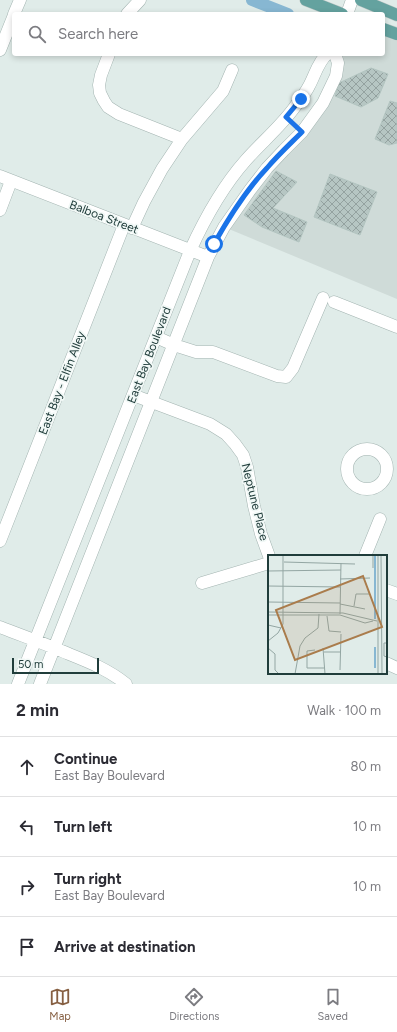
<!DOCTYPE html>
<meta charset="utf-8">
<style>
body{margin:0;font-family:Figtree,sans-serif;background:#f2f2f3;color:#2b2b33}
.scale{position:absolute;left:12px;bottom:10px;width:87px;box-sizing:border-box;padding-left:4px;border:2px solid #203d3b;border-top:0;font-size:11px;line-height:14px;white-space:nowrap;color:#203d3b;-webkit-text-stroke:3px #f1f8f6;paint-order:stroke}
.stop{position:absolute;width:12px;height:12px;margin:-9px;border:3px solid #1a73e8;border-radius:50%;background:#fff}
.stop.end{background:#1a73e8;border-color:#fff;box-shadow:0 1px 4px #0008}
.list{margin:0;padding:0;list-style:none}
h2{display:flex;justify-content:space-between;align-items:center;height:52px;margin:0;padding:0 16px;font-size:17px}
h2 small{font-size:13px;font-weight:400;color:#7c7c81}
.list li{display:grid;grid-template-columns:26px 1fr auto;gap:12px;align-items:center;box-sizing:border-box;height:60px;padding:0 16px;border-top:1px solid #e1e1e2}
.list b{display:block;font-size:15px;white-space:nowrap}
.list p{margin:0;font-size:13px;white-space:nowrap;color:#7c7c81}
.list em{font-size:13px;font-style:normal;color:#7c7c81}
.icon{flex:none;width:22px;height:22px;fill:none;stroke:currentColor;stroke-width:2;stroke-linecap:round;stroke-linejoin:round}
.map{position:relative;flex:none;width:397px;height:684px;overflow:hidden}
.search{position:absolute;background:#fff;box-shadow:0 2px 6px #0003;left:12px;right:12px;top:12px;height:44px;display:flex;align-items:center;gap:10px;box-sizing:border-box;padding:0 14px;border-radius:4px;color:#7c7c81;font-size:15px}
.sheet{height:292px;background:#fff}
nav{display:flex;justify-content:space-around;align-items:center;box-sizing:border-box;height:56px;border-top:1px solid #e1e1e2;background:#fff;font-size:11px;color:#7c7c81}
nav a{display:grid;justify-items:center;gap:2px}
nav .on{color:#865f42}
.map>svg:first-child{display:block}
</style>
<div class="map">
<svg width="397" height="684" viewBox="0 0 397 684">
<defs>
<pattern id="building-cross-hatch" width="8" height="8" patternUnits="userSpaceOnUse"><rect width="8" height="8" fill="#b6c6c3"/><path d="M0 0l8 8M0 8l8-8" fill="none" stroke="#94a2a0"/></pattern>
</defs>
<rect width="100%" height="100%" fill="#e0ece9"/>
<path fill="#cfdbd8" d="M383 30 397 36V299L224 227 322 105 335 54H383Z"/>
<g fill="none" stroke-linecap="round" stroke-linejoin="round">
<path stroke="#87b7d2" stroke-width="12" d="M252 0 288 14"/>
</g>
<path fill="url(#building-cross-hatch)" stroke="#b3c5c1" d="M371 68 388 74 378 98 361 107 335 96 339 83Z
M390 101 397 103V143L389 145 375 139Z
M276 171 297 182 273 208 307 222 299 242 262 227 244 215Z
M330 174 377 192 360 235 314 217Z"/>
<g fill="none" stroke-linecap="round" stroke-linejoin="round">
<defs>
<path id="minor" d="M14 14 20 0
M127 14 140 0
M347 14 352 0
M0 50 14 15
M109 54 101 75 99 85 100 93 104 101 108 107 119 114 182 139
M0 176 208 257
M0 210 11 181
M132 228 144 202 162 169 182 139 223 91 232 70
M334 302 397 327
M156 337 174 345 196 352H213L277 376 286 377 293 368 323 298
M133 395 210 424 226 434 235 444 243 455 247 467 254 506 261 534 269 556
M347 469a20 20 0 1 1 40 0a20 20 0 1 1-40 0Z
M0 541 124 225
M365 556 380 519
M202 583 269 563
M386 590 397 594
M0 627C23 636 46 644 69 654 89 662 109 670 126 684
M386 663 397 668
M18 684 190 251C205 218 222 187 246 160 262 142 280 127 294 108 299 101 305 94 309 86 315 75 318 62 327 54
M40 684 208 257 224 227 250 190 267 168 284 150 302 132 323 103 336 76 338 63 335 54"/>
<path id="major" d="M306 0 342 14
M361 0 397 15
M383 29 397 34"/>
</defs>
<use href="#minor" stroke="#a3b4b1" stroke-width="13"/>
<use href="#major" stroke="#c1c9c8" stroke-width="13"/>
<use href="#minor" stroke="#fff" stroke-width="12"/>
<use href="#major" stroke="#64a29f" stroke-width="12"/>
</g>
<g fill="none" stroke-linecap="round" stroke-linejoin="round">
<path stroke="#1a73e8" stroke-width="5" d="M214 244C228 219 247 189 267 168 278 155 290 144 302 132L286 117 301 99"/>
</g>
<g text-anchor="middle" stroke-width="3.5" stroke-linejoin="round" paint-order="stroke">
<g font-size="12" fill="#203d3b" stroke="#f1f8f6">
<text transform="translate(104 217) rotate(21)" y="4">Balboa Street</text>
<text transform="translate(149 355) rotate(-69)" y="4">East Bay Boulevard</text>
<text transform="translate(62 383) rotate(-69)" y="4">East Bay - Elfin Alley</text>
<text transform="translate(255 502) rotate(76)" y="4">Neptune Place</text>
</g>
</g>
<g transform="translate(268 555)">
<rect width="119" height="119" fill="#e0ece9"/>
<path fill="none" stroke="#87b7d2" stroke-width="2" d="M107 64V0M107 92V113"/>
<path fill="none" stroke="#93a6a3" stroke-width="1" d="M110 0V119M113 0 114 119M16 7 87 9M105 13V0M0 16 73 15M72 24 102 23M0 31 72 32M0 47 72 48M72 49 97 54M86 51 88 39H102M0 57 75 58 109 66M72 59 73 8M0 60H72L97 68 105 66M59 61 61 76 73 77M0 70 13 73M0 86 10 78 15 69V0M119 88H116V101L119 102M0 93 7 99V115L11 119M55 93 57 119M47 95 39 96V113H56M56 97H72M72 115 73 79M27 119 32 91 37 83 50 73 51 59"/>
<path fill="#aa7c4c" fill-opacity="0.15" stroke="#aa7c4c" stroke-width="2" d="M95 21 114 72 27 105 8 55Z"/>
<rect width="119" height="119" fill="none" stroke="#203d3b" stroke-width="2"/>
</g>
</svg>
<div class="scale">50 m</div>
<div class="stop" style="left:214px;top:244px"></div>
<div class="stop end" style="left:301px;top:99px"></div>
<div class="search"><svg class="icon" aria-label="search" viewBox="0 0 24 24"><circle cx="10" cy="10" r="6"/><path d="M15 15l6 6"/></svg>Search here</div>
</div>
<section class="sheet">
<h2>2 min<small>Walk · 100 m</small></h2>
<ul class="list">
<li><svg class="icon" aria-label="ahead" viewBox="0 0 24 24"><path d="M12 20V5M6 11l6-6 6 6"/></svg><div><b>Continue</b><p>East Bay Boulevard</p></div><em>80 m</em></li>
<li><svg class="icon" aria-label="left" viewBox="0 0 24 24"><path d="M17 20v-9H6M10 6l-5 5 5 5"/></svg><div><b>Turn left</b></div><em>10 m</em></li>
<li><svg class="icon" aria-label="right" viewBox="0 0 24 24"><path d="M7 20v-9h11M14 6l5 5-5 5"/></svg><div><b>Turn right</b><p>East Bay Boulevard</p></div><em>10 m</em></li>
<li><svg class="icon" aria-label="arrive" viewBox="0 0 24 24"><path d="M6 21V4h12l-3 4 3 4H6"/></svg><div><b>Arrive at destination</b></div></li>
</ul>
</section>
<nav>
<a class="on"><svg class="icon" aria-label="map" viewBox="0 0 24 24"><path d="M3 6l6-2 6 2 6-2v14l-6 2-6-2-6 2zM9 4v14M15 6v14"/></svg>Map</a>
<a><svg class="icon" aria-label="directions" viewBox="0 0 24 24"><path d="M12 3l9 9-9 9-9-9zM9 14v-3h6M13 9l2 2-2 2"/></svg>Directions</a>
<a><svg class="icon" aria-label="saved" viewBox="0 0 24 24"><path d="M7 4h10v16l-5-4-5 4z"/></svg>Saved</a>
</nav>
